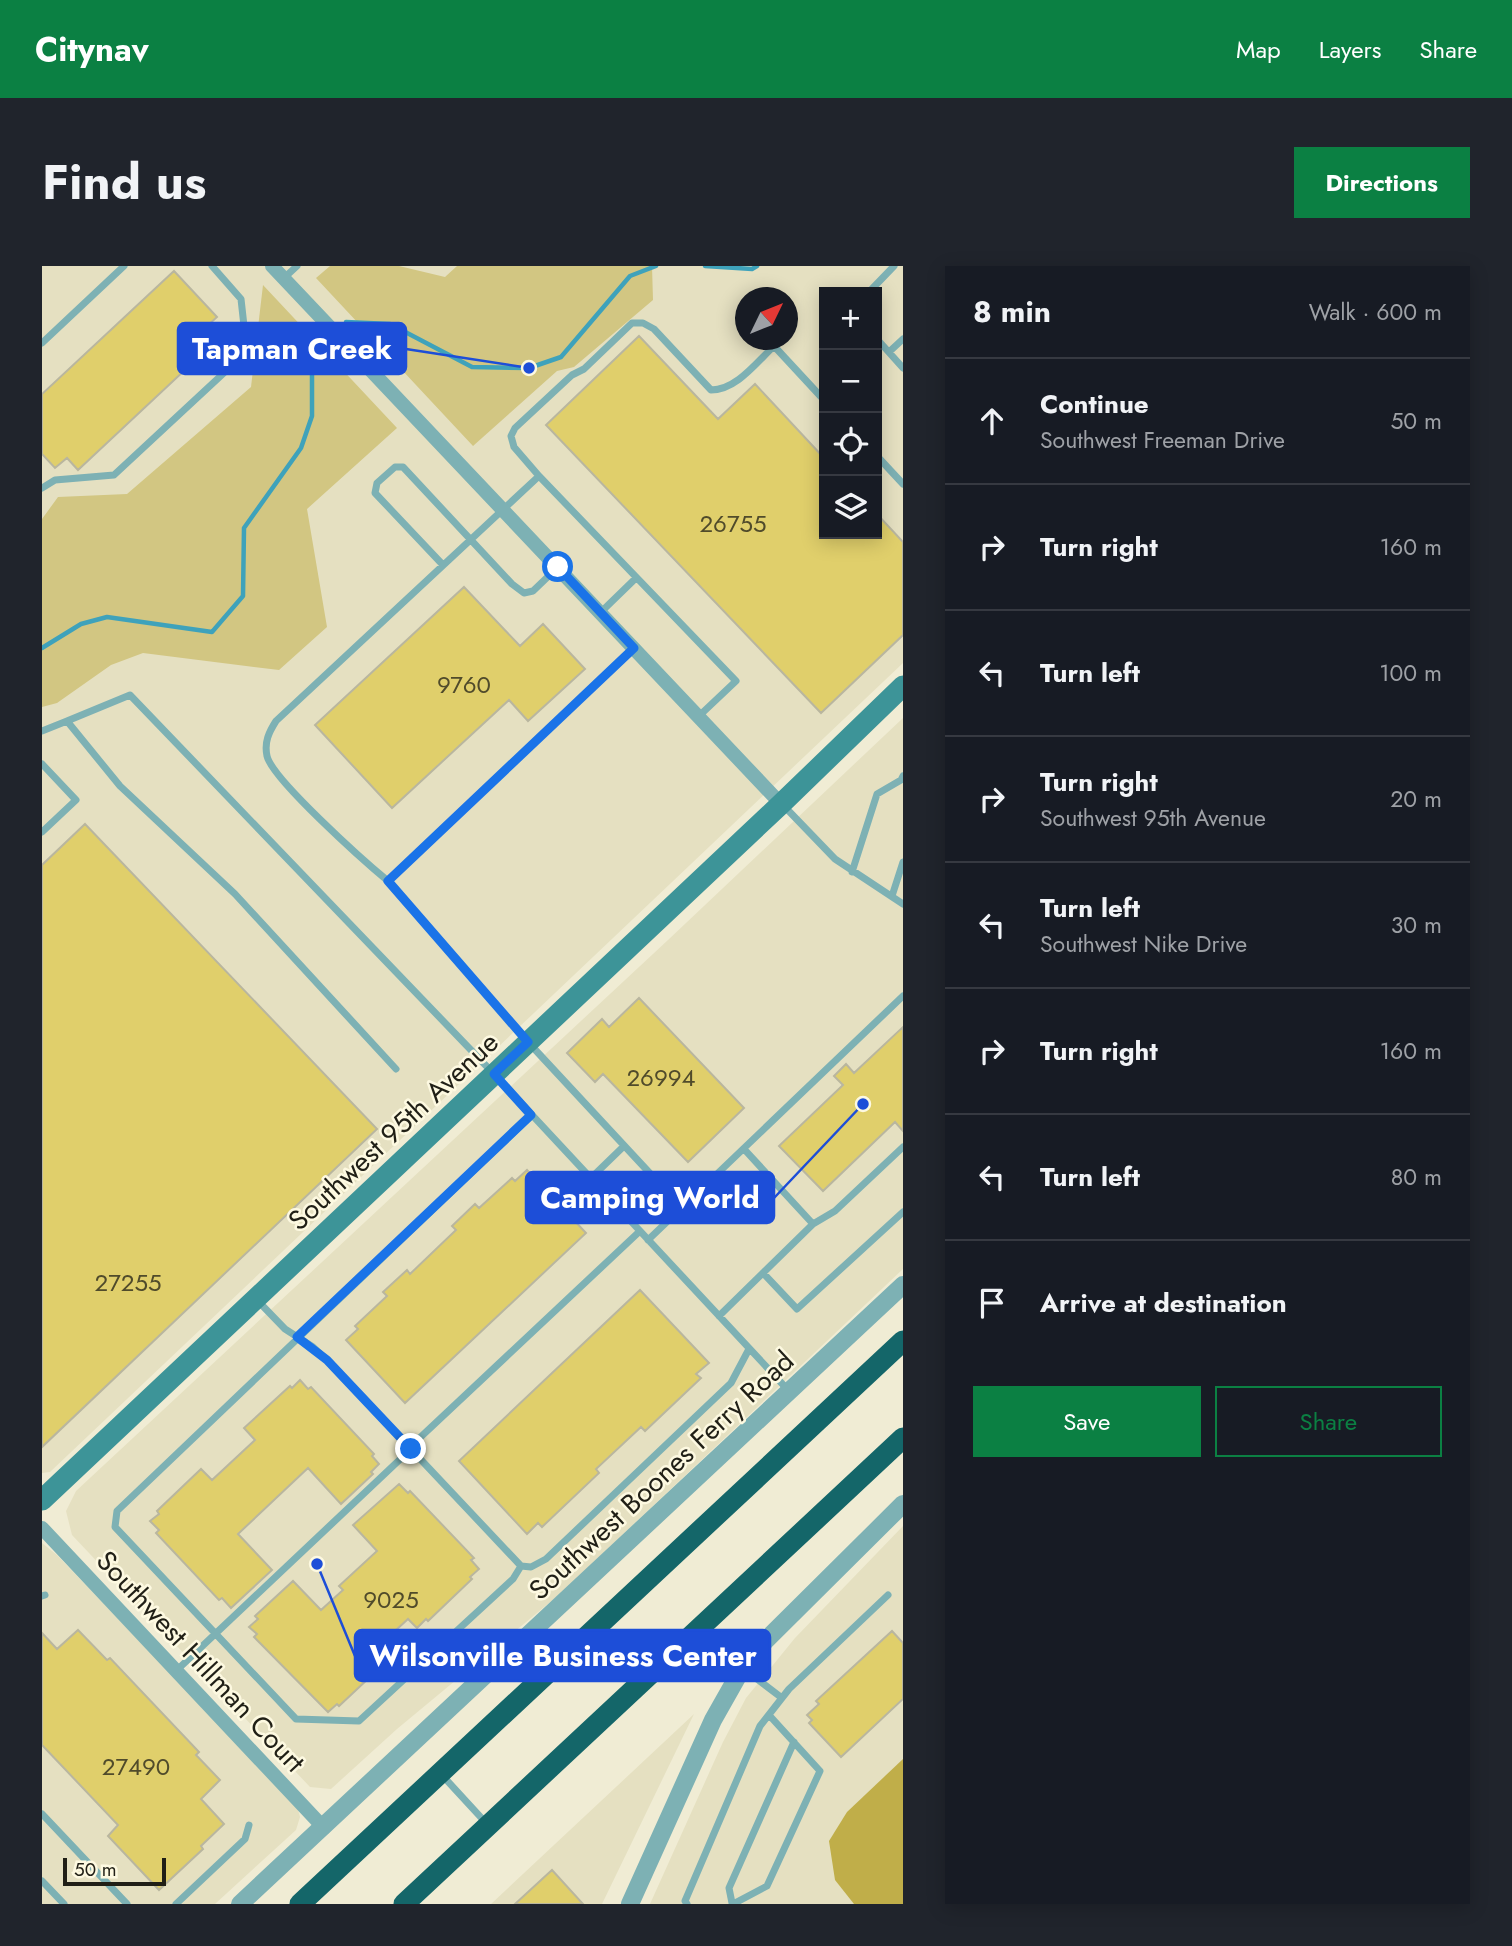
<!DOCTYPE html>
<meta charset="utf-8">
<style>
body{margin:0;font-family:Jost,sans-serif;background:#20242c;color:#f1f3f6}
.controls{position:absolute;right:21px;top:21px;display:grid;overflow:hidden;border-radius:0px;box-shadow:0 4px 18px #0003}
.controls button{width:63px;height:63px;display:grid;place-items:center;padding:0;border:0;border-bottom:2px solid #363941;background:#171b24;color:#f1f3f6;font:35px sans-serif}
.compass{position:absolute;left:693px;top:21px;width:63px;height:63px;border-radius:50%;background:#171b24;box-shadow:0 4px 18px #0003;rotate:47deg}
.scale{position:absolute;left:21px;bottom:18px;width:103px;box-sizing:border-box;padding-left:7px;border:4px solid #201f16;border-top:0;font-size:19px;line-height:24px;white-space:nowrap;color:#201f16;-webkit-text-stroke:5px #fdf9e1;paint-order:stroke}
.stop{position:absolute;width:21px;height:21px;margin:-16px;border:5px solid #1a73e8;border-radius:50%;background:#fff}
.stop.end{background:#1a73e8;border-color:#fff;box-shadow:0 2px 7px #0008}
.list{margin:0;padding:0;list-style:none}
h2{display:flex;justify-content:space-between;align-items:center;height:91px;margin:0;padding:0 28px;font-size:30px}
h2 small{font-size:23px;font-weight:400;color:#9ea1a6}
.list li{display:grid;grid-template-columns:46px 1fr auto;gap:21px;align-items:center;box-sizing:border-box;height:126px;padding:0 28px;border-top:2px solid #363941}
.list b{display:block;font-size:26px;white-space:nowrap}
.list p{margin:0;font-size:23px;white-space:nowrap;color:#9ea1a6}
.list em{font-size:23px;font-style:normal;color:#9ea1a6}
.actions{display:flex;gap:14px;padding:21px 28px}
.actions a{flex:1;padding:16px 0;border:2px solid #0b8043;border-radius:0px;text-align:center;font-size:24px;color:#0b8043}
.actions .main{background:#0b8043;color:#fff}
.icon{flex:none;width:38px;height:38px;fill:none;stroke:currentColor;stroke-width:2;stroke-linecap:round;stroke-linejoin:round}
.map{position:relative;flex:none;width:861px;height:1638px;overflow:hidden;border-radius:0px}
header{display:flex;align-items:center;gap:42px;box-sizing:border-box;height:98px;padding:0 35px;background:#0b8043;color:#fff}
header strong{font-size:33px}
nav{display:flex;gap:38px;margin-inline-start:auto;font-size:24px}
.intro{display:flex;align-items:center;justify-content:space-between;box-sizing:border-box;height:168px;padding:0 42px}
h1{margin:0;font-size:49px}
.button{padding:18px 32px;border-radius:0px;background:#0b8043;color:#fff;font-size:24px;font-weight:700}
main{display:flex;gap:42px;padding:0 42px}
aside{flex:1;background:#171b24;border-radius:0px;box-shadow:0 4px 18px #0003}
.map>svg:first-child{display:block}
</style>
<header>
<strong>Citynav</strong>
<nav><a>Map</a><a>Layers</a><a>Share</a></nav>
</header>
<div class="intro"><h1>Find us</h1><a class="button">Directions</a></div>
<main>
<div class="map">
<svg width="861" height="1638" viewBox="0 0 861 1638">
<rect width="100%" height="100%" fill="#f0ecd4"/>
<path fill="#e5e0c1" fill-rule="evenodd" d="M0 0H861V397L8 1206 0 1207ZM782 26H835V268H782ZM704 32H746V74H704Z
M861 452V1003L519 1327 355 1463 289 1523 268 1521 30 1269 24 1245 34 1225 626 674Z
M861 1260V1638H608L681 1476 704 1432 753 1372Z
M0 1277 15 1289 255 1540 258 1551 254 1564 173 1638H0Z
M652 1448 560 1638H449Z"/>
<path fill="#d2c682" d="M288 0H357L403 11 415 0H610L611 34 532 101 515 105 431 180 274 12Z
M221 19 355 162 265 243 285 361 237 404 101 387 69 399 15 437 0 441V253L16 231 85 228 209 121Z"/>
<path fill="#c0ae49" d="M861 1493V1638H812L793 1614 787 1575 805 1546Z"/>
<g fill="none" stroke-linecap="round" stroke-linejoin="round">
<path stroke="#3ea2bb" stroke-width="4.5" d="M663 0 710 3 715 0
M304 56 348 58 430 101 487 102 519 91 588 10 614 0
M0 382 39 358 65 351 170 366 201 330 202 262 259 182 270 150V96L280 76"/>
</g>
<path fill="#e0cf6b" stroke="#b9b69f" stroke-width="2" d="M132 5 175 51 164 61 176 73 36 204 25 192 13 202 0 188V128Z
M597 70 676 153 713 118 782 192V268H835V248L861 276V369L779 447 504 159Z
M422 321 478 380 501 358 543 403 486 455 467 434 350 542 273 459Z
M43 558 335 863 0 1181V599Z
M597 732 702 842 646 896 561 808 553 816 525 787 560 753 567 761Z
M861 761V865L853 856 781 925 737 880 801 819 792 810 804 798 812 807Z
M485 904 544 967 363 1137 304 1074 316 1063 313 1060 345 1030 341 1026 365 1004 368 1008 414 964 410 960 433 938 437 942 470 912 473 915Z
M598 1024 667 1097 654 1108 659 1112 603 1165 599 1161 554 1203 557 1207 500 1261 496 1257 485 1268 417 1195Z
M258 1114 266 1123 269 1121 332 1188 330 1190 337 1198 329 1206 331 1208 299 1238 266 1202 196 1268 230 1304 189 1342 180 1332 177 1334 114 1267 117 1264 108 1255 117 1248 115 1245 159 1203 170 1214 213 1174 202 1162 248 1120 250 1122Z
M357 1218 366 1227 368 1225 432 1292 429 1294 437 1303 428 1311 430 1313 386 1355 384 1353 375 1362 366 1353 340 1377 348 1386 340 1394 343 1397 297 1440 295 1438 286 1446 212 1371 215 1368 207 1361 216 1353 213 1350 251 1315 279 1344 301 1324 297 1320 335 1285 311 1259Z
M36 1364 65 1394 68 1392 157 1486 154 1489 178 1514 159 1533 182 1558 159 1580 161 1583 117 1624 66 1570 76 1559 0 1479V1367L15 1383Z
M850 1365 861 1377V1433L799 1491 767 1457 770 1454 765 1449 777 1438 774 1435Z
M510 1604 541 1638H473Z"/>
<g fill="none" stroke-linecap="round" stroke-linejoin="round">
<path stroke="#7db1b4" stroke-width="7" d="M242 12 255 0
M827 26 852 0
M835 73 861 102
M0 77 82 0
M847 86 861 73
M835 190 861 218
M497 210 234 455C227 466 222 476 225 490 230 513 323 596 346 615L486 776 616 916
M0 222 13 214 72 209 198 92 203 69 199 33 170 0
M401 299 333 227 335 217 353 201H361L470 318 482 327 491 325 516 301
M559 346 594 312
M657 450 694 415 497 210 472 181 469 170 473 162 530 109 542 103 590 57H601L612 63 669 124C694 124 714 97 732 80L782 134
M0 465 25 455
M0 498 34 534 0 566
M741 539 793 593 861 638
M810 606 835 528 859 514 861 510
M346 615 592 382
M850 630 861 596
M354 803 193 628 78 520 25 455 88 429 452 808 746 1124
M702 883 771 958
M549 912 582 880
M606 974 861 730
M721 1007 755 1043 861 946
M214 1033 243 1063 271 1081 285 1094 479 1300 489 1301 504 1293 689 1117 707 1083
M677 1050 771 958 793 945 861 881
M368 1181 598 965
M479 1300 471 1313 317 1455 254 1453 73 1261 75 1245 490 849
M0 1330 3 1329
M702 1403 740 1432
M135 1404 369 1183
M399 1508 445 1558
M0 1548 85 1638
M0 1615 22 1638
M690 1637 687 1622 752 1476
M134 1638 203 1573 207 1559
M645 1638 643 1635 718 1460 747 1423 846 1329
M691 1638 725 1620 778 1505 727 1449"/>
<path stroke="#7db1b4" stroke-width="14" d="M230 0 739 538
M0 1262 282 1562"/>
<path stroke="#7db1b4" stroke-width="18" d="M198 1638 861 1019
M588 1638 671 1454 697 1408 724 1374 861 1238"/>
<path stroke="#3d9498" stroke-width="21" d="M0 1234 739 538 861 420"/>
<path stroke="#146669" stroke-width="21" d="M258 1638 861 1075
M362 1638 861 1172"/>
</g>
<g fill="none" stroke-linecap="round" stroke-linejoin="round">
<path stroke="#1a73e8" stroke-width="9" d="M369 1183 285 1094 255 1071 489 849 452 808 486 776 346 615 592 382 516 301"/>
</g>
<g text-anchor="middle" stroke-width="5" stroke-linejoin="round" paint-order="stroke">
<g font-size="24" fill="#504b2b">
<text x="691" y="266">26755</text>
<text x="422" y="427">9760</text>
<text x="619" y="820">26994</text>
<text x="86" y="1025">27255</text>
<text x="349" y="1342">9025</text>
<text x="94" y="1509">27490</text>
</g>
<g font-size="28" fill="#201f16" stroke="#fdf9e1">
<text transform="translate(351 865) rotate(-43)" y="10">Southwest 95th Avenue</text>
<text transform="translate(619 1209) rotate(-43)" y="10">Southwest Boones Ferry Road</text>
<text transform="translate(159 1395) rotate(47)" y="10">Southwest Hillman Court</text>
</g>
</g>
<path fill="none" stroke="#1d4ed8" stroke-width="2.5" d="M487 102L364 83M821 838L732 932M275 1298L313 1390"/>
<g fill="#1d4ed8" stroke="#fdf9e1" stroke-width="2.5">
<circle cx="487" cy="102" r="7"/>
<circle cx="821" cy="838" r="7"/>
<circle cx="275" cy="1298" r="7"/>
</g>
<g fill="#1d4ed8" stroke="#1d4ed8" stroke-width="2.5">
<rect x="136" y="57" width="228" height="51" rx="7"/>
<rect x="484" y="906" width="248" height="51" rx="7"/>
<rect x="313" y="1364" width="415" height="51" rx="7"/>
</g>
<g font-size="30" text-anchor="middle" font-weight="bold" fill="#fff">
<text x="250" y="93">Tapman Creek</text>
<text x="608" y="942">Camping World</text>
<text x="521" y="1400">Wilsonville Business Center</text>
</g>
</svg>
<div class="controls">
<button>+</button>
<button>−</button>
<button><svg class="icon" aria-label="locate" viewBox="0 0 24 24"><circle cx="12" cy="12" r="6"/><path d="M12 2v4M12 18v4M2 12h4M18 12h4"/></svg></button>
<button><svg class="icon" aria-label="layers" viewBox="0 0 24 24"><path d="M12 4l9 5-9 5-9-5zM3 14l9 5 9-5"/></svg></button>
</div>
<svg class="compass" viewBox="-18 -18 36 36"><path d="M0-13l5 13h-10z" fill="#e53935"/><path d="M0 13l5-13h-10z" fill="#9ea1a6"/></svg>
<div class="scale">50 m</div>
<div class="stop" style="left:516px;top:301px"></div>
<div class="stop end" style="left:369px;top:1183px"></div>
</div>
<aside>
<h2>8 min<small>Walk · 600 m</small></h2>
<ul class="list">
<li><svg class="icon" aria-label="ahead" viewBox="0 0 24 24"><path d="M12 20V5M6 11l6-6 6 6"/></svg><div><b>Continue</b><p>Southwest Freeman Drive</p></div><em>50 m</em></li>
<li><svg class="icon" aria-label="right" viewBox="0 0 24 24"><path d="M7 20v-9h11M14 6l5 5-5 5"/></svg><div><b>Turn right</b></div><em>160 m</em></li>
<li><svg class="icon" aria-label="left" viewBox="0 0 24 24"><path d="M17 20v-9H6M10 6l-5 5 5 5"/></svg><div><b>Turn left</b></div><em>100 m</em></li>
<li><svg class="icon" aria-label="right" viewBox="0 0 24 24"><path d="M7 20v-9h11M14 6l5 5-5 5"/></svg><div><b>Turn right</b><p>Southwest 95th Avenue</p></div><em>20 m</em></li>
<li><svg class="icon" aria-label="left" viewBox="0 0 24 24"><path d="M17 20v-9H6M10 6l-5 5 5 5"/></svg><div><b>Turn left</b><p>Southwest Nike Drive</p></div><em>30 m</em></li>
<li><svg class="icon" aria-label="right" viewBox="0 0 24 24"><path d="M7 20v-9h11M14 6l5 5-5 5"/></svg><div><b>Turn right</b></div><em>160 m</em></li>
<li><svg class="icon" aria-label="left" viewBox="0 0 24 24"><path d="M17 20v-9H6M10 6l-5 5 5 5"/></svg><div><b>Turn left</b></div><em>80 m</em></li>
<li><svg class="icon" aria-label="arrive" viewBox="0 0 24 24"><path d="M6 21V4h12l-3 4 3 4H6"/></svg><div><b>Arrive at destination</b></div></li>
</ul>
<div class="actions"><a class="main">Save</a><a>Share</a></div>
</aside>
</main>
